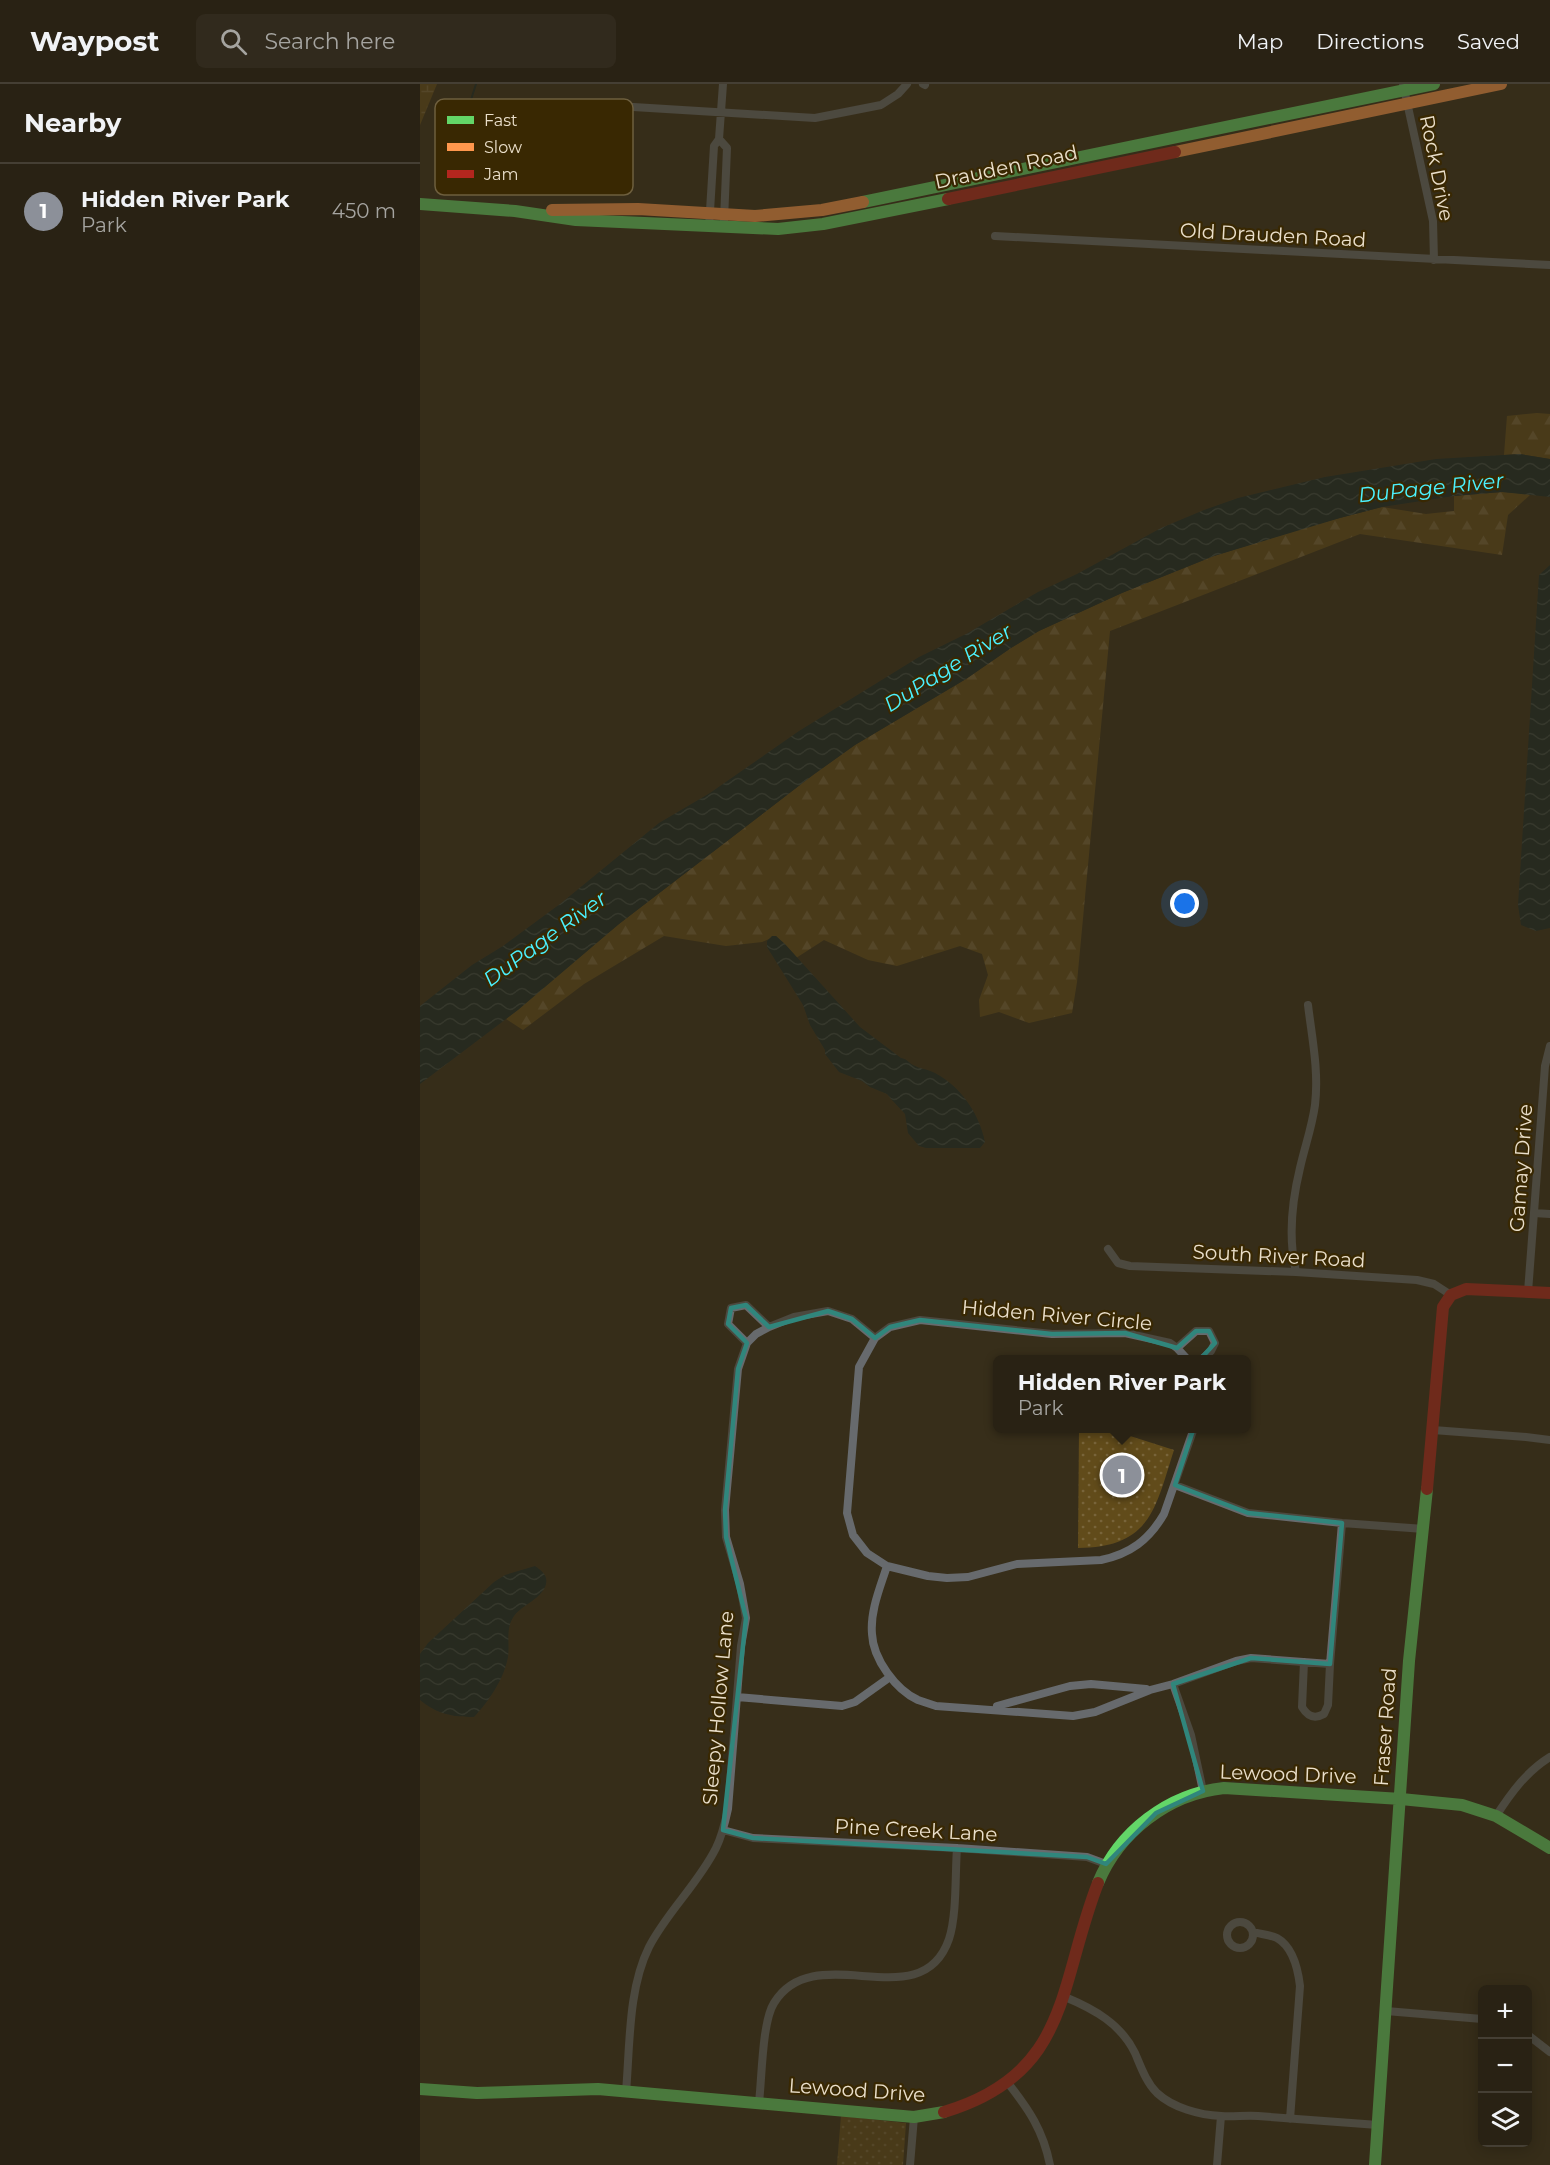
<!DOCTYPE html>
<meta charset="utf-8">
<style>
body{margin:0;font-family:Montserrat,sans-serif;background:#312a1d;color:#f1f3f6}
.controls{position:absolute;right:18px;bottom:18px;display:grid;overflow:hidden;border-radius:9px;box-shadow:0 3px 15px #0003}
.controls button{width:54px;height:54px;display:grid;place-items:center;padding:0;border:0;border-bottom:2px solid #453f34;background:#292214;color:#f1f3f6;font:30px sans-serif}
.you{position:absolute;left:765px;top:820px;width:21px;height:21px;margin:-15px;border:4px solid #fff;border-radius:50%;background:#1a73e8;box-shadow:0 0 0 9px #1a73e833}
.badge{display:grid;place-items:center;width:39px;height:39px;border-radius:50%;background:#8c9099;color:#fff;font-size:20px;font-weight:700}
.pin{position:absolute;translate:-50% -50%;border:3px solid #fff;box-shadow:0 2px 6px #0006}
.popup{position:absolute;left:573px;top:1271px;width:258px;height:78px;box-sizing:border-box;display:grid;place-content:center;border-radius:9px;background:#292214;filter:drop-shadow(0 2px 4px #0005);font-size:20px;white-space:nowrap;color:#a5a4a0}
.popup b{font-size:22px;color:#f1f3f6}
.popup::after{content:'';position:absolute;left:50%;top:100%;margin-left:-12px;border:12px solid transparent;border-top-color:#292214}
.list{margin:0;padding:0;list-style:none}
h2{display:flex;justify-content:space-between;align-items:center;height:78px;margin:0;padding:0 24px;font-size:26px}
h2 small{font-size:20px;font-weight:400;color:#a5a4a0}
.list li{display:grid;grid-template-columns:39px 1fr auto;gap:18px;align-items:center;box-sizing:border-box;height:96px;padding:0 24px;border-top:2px solid #453f34}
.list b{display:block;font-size:22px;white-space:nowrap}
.list p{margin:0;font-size:20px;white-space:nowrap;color:#a5a4a0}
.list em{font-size:20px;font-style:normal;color:#a5a4a0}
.icon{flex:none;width:33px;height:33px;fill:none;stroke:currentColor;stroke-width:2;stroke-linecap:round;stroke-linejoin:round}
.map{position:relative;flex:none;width:1130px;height:2081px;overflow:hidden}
header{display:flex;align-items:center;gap:36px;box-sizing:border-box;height:84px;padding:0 30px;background:#292214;border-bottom:2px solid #453f34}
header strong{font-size:28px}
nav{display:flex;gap:33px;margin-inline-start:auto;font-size:21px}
.search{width:420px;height:54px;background:#312a1d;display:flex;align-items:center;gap:15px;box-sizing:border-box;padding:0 21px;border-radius:9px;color:#a5a4a0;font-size:22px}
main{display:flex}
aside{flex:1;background:#292214}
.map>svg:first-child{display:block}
</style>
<header>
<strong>Waypost</strong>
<div class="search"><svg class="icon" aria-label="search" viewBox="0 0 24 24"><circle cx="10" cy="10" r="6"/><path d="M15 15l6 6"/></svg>Search here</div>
<nav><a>Map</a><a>Directions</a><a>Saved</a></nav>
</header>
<main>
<aside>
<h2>Nearby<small></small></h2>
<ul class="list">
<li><span class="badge">1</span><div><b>Hidden River Park</b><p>Park</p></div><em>450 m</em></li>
</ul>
</aside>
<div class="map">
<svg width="1130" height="2081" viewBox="0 0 1130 2081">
<defs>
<pattern id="forest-firs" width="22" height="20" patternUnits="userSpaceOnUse" patternTransform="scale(1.5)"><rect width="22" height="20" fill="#614b1a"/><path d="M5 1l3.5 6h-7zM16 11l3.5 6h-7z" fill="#78643a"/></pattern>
<pattern id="wetland-marsh" width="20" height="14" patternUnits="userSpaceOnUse" patternTransform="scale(1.5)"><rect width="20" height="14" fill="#614b1a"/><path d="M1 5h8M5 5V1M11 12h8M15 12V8" fill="none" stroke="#78643a"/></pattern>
<pattern id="park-dots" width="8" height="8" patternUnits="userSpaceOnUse" patternTransform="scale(1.5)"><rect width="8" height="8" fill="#614b1a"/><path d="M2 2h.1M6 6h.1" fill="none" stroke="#78643a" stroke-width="1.8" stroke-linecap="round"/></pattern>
<pattern id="water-waves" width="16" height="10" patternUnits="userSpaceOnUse" patternTransform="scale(1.5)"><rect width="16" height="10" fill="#142626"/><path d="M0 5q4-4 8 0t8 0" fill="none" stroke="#364544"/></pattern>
</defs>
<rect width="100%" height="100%" fill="#372e1a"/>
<path fill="url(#forest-firs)" d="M1117 329 1130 330V375L1100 370 1084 371 1087 332Z
M1082 408 1111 410 1088 431 1082 471 940 450 690 547 657 898 652 929 609 939 579 928 560 933 559 916 568 891 562 870 540 862 477 882 448 876 404 856 376 874 356 852 342 858 306 862 244 852 164 900 103 946 86 935 199 840 393 691 435 661 546 595 591 564 619 547 702 509 794 472 893 441 962 423 1006 430 1034 427V412Z"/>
<path fill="url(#wetland-marsh)" d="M0 0H17L0 41Z"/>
<path fill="url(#park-dots)" d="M659 1345H709L707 1351 754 1366C735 1425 731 1463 658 1464Z
M421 2032 486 2039 483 2081H417Z"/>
<path fill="url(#water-waves)" d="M49 22 59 28 68 59 67 65 58 67 35 80C26 78 22 76 21 67L42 23Z
M1100 370 1130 375V413L1082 408 1034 412 962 423 920 434 794 472 702 509 619 547 591 564 546 595 435 661 393 691 199 840 98 926 0 1000V922L52 881 83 862 140 820 239 739 290 709 379 647 499 573 546 550 618 508 657 490 741 444 784 426 818 414 905 393 1016 375Z
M1130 481V844L1116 847 1101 841 1098 821 1119 491Z
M352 852H356L365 860 440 943 481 974C487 975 488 978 493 981 500 985 508 985 515 989 541 1003 559 1029 565 1058L560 1064H506L499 1062 488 1049 485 1030 471 1015 467 1010 450 1003 442 997 419 988 405 970V966L390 941 383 921 347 863V857Z
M115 1482C122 1487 128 1491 126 1500 123 1514 102 1521 94 1532 85 1545 90 1559 88 1573 84 1595 69 1617 54 1633 32 1633 17 1630 0 1616V1570L8 1559 74 1498 85 1491Z"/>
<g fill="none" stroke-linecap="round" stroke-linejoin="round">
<path stroke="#142626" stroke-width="2" d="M49 22 56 0"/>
<path stroke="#676a6d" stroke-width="8" d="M503 0 505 1
M983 0 1013 137 1014 176
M148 19 395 34 461 21 478 10 487 0
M299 55 307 64 304 136
M289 143 294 62 299 55 303 0
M575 152 1130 181
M1114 1129 1130 1130
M688 1165 698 1179 710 1182 876 1188 997 1196 1014 1200 1031 1211
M876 1188C868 1154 872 1117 880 1084 885 1062 892 1043 895 1021 899 987 892 954 888 921
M1108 1208 1125 982 1130 962
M327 1259 308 1240 311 1224 326 1221 349 1243
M757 1264 776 1247H789L795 1259 791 1267 781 1276
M768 1276 757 1264 750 1259 705 1249 632 1250 500 1236 470 1243 455 1254 439 1283 427 1429 433 1451 447 1469 467 1482 508 1492 527 1494 548 1493 597 1480 681 1476C710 1470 729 1456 744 1430L774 1344
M1013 1346 1106 1353 1130 1356
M755 1401 828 1429 922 1439 1004 1445
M467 1482C460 1504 450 1527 452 1550 453 1575 476 1606 498 1616 504 1618 510 1620 516 1622L653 1632 675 1628 730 1606 753 1600 816 1577 831 1574 910 1580 922 1439
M884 1578 882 1623C888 1633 895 1635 904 1630L908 1621 910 1580
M753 1600 771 1651 783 1707
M317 1613 422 1622 435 1618 470 1593
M577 1622 650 1602 671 1600 726 1605
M1076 1732C1091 1709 1106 1688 1130 1673
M303 1746 333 1754 537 1764 667 1773 686 1780
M807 1851a13 13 0 1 1 26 0a13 13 0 1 1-26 0Z
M833 1848C840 1850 851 1851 857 1854 873 1863 878 1885 880 1902L870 2035
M645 1913C674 1925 701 1940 715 1969 721 1983 726 1998 737 2009 753 2024 780 2031 801 2032 813 2033 826 2031 838 2032 878 2035 918 2038 958 2041
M966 1927 1062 1935
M1108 1951 1130 1968
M588 1999C609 2026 623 2046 630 2081
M206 2008C210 1962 208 1905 229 1863 247 1828 278 1800 296 1764 302 1752 305 1739 308 1725L321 1562 326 1534 320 1500 306 1453 305 1426 318 1285 327 1259 336 1250 349 1243 374 1233 408 1227 432 1235 455 1254
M339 2018C342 1994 342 1938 354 1919 395 1852 501 1936 529 1855 537 1831 535 1790 537 1764
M490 2081 494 2033
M797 2081 801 2032"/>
<path stroke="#63d668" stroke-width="12" d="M443 118 1014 0
M0 120 95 127 156 136 358 145 403 140 528 115
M678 1799C699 1748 748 1710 804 1704L981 1715 1042 1721 1076 1732 1130 1764
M0 2005 57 2009 178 2005 494 2033 524 2028
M955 2081 989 1577 1007 1405"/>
<path stroke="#ff974d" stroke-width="12" d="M755 68 1081 0
M132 126 218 125 335 132 402 126 443 118"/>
<path stroke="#b3261e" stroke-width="12" d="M528 115 755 68
M1007 1405 1023 1223 1031 1211 1046 1205 1130 1209
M524 2028C651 1990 638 1901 678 1799"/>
</g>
<path d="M0 0H1130V2081H0ZM326 1221 349 1243 408 1227 432 1235 455 1254 470 1243 500 1236 632 1250 705 1249 757 1264 776 1247H789L795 1259 775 1281 781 1322 755 1401 828 1429 922 1439 910 1580 831 1574 753 1600 783 1707 736 1729 686 1780 667 1773 333 1754 303 1746 326 1534 306 1453 305 1426 318 1285 327 1259 308 1240 311 1224Z" fill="#372e1a" fill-opacity=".55" fill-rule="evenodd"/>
<path fill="none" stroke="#30867c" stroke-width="4.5" stroke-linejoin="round" d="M326 1221 349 1243 408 1227 432 1235 455 1254 470 1243 500 1236 632 1250 705 1249 757 1264 776 1247H789L795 1259 775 1281 781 1322 755 1401 828 1429 922 1439 910 1580 831 1574 753 1600 783 1707 736 1729 686 1780 667 1773 333 1754 303 1746 326 1534 306 1453 305 1426 318 1285 327 1259 308 1240 311 1224Z"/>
<g text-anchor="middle" stroke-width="4.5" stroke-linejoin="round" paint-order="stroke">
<g font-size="20" fill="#eadfcb" stroke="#392802">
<text transform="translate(586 83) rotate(-12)" y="7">Drauden Road</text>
<text transform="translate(1017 84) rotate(79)" y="7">Rock Drive</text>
<text transform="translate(853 151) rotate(3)" y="7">Old Drauden Road</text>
<text transform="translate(1101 1084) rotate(-86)" y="7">Gamay Drive</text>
<text transform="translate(859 1172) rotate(3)" y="7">South River Road</text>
<text transform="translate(637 1231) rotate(5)" y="7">Hidden River Circle</text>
<text transform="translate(298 1624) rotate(-85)" y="7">Sleepy Hollow Lane</text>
<text transform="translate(965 1643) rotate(-86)" y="7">Fraser Road</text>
<text transform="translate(868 1690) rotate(2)" y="7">Lewood Drive</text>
<text transform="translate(496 1746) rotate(3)" y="7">Pine Creek Lane</text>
<text transform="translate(437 2006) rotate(4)" y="7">Lewood Drive</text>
</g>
<g font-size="21" font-style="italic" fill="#4bf1fe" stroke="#392802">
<text transform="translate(1011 404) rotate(-6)" y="7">DuPage River</text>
<text transform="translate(528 584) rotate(-32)" y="7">DuPage River</text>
<text transform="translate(125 855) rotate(-36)" y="7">DuPage River</text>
</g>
</g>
<rect x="15" y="15" width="198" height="96" rx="9" fill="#392802" stroke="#6e5f3e" stroke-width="1.5"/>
<rect x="27" y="32" width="27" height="8" fill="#63d668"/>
<rect x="27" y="59" width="27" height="8" fill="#ff974d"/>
<rect x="27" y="86" width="27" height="8" fill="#b3261e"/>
<g font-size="16" fill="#eadfcb">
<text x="64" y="42">Fast</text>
<text x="64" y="69">Slow</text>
<text x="64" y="96">Jam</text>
</g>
</svg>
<div class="controls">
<button>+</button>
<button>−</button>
<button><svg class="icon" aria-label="layers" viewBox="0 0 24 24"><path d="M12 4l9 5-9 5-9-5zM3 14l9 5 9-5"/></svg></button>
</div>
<div class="you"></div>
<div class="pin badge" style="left:702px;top:1391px">1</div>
<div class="popup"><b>Hidden River Park</b>Park</div>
</div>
</main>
